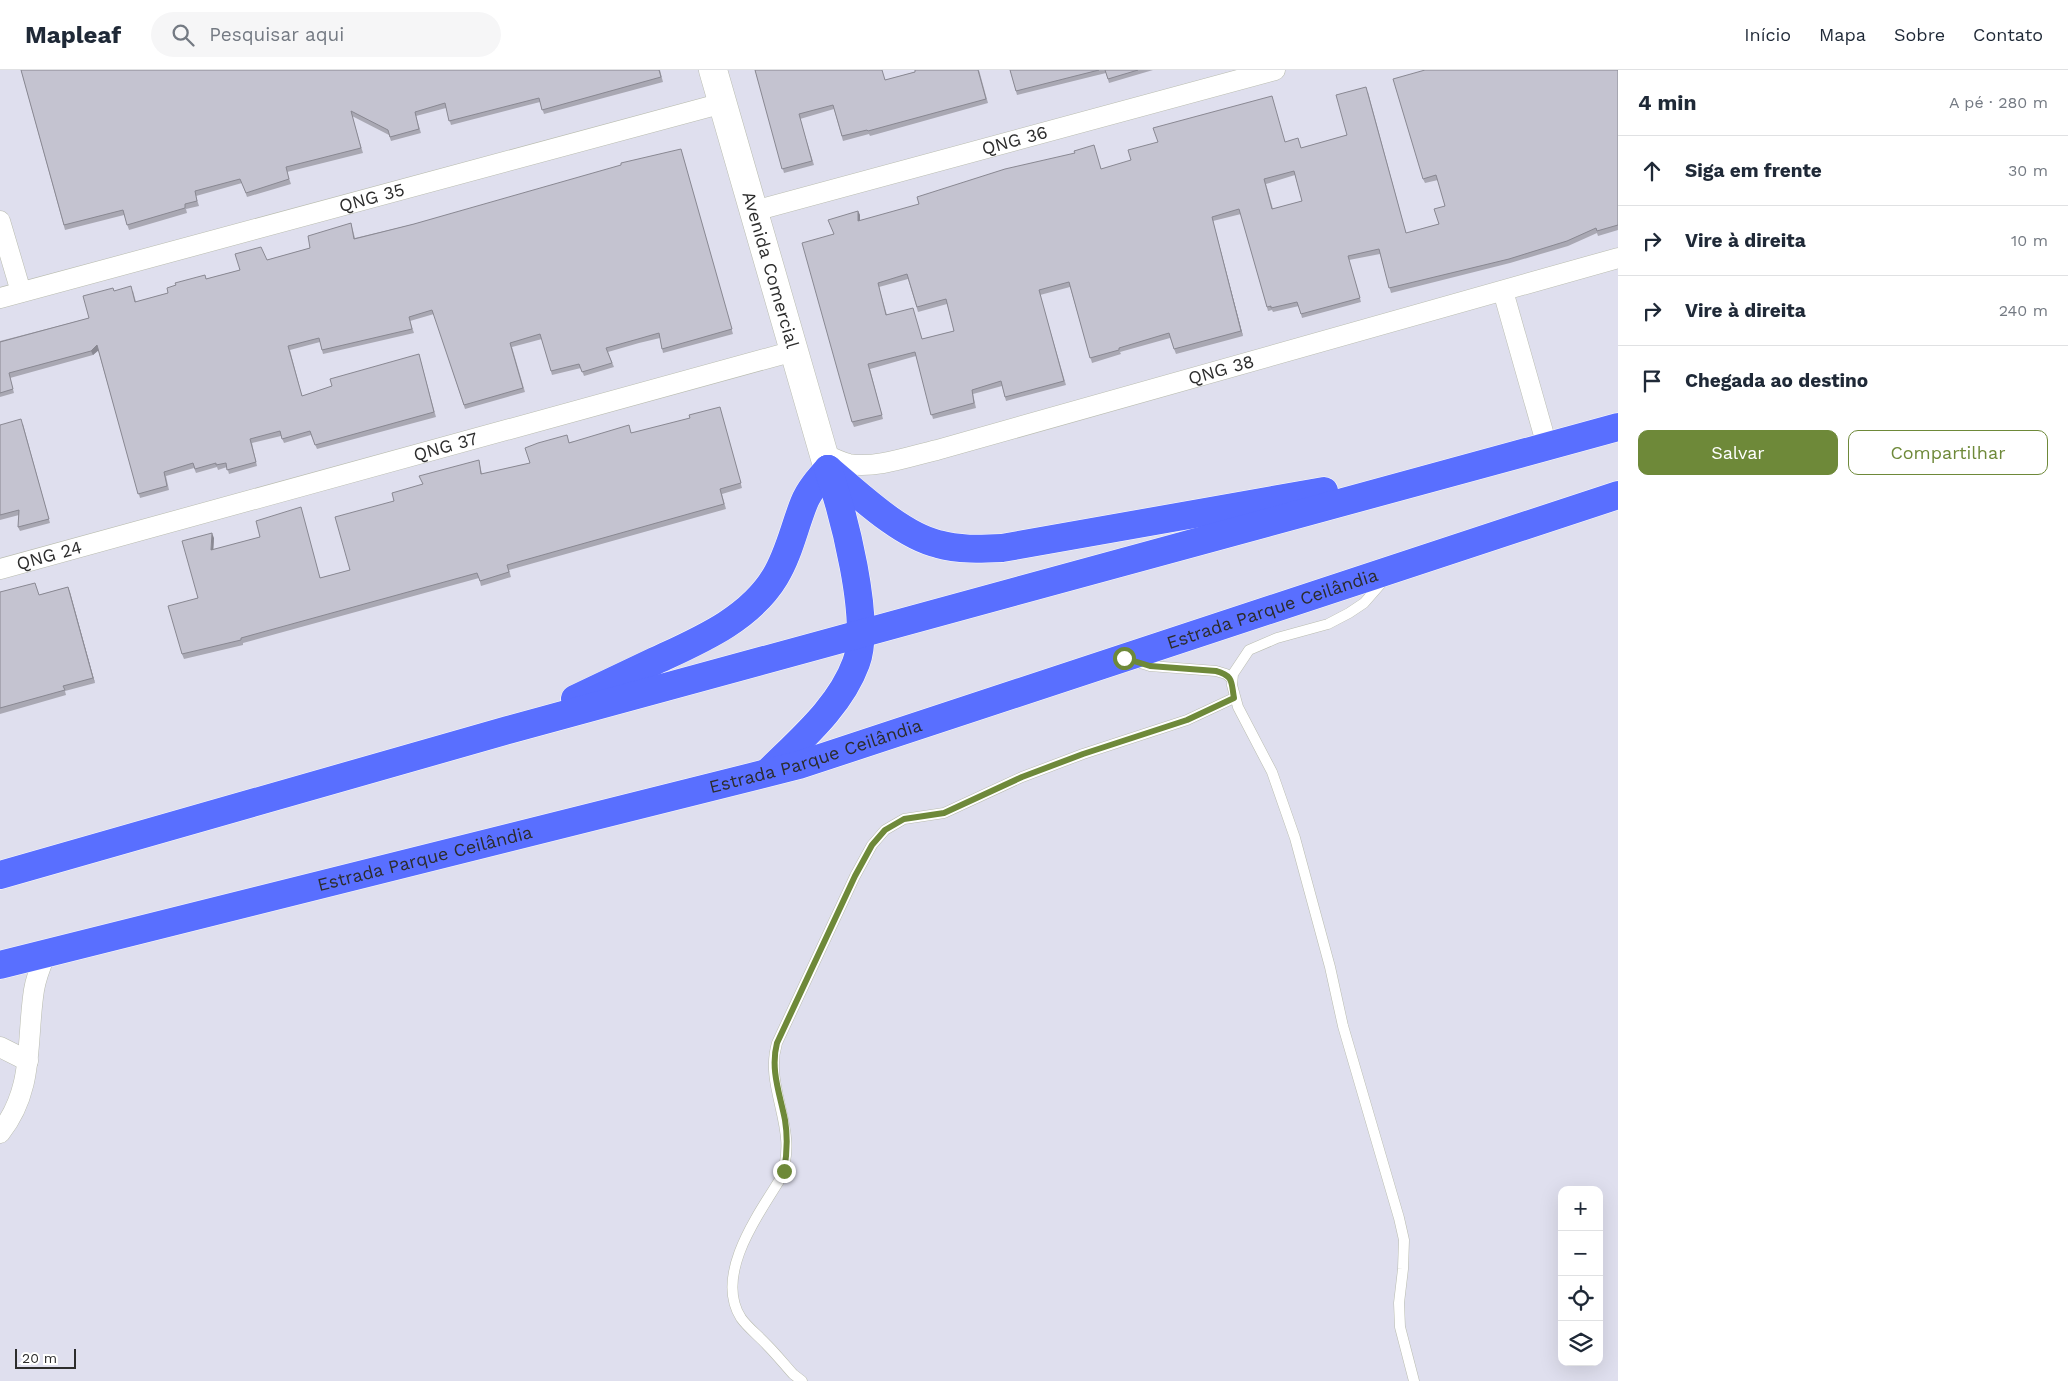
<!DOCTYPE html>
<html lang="pt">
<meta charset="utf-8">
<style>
body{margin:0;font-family:"Work Sans",sans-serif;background:#f6f6f7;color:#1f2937}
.controls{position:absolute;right:15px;bottom:15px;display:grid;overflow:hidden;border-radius:10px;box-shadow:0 5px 20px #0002}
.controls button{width:45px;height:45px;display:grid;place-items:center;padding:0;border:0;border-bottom:1px solid #e0e1e3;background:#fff;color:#1f2937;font:25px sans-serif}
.scale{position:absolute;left:15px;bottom:12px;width:61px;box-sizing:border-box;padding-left:5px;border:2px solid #2c2c2c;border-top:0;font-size:14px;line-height:18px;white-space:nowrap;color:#2c2c2c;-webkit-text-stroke:4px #fff;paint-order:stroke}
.stop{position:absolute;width:15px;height:15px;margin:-11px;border:4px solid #6e8939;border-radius:50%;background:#fff}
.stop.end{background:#6e8939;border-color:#fff;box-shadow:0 1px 5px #0008}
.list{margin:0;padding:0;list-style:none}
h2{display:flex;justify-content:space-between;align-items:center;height:65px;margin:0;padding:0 20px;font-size:21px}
h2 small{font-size:16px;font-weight:400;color:#747a83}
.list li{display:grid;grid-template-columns:32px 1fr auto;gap:15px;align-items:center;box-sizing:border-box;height:70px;padding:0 20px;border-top:1px solid #e0e1e3}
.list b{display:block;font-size:19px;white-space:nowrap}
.list em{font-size:16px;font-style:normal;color:#747a83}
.actions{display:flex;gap:10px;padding:15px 20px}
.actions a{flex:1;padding:11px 0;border:1px solid #6e8939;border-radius:10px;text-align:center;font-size:18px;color:#6e8939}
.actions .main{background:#6e8939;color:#fff}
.icon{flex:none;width:28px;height:28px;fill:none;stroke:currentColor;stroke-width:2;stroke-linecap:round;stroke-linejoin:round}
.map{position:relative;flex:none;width:1618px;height:1311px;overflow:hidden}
header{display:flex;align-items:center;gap:30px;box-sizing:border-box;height:70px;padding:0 25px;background:#fff;border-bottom:1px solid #e0e1e3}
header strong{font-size:24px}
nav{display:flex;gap:28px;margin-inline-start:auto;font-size:18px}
.search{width:350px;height:45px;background:#f6f6f7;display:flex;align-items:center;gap:12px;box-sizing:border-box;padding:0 18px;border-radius:28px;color:#747a83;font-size:19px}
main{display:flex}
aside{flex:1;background:#fff}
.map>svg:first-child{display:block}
</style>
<header>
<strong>Mapleaf</strong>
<div class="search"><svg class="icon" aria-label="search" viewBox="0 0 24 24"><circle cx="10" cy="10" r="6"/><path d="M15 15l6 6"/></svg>Pesquisar aqui</div>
<nav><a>Início</a><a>Mapa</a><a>Sobre</a><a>Contato</a></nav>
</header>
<main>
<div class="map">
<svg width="1618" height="1311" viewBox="0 0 1618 1311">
<rect width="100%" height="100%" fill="#dfdfee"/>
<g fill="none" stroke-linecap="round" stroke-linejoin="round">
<defs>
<path id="lane" d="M1385 509 1364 533 1349 543 1328 554 1277 568 1249 580 1233 604 1232 615 1238 637 1272 702 1295 768 1330 897 1343 956 1399 1148 1404 1170 1403 1199 1399 1233 1400 1257 1414 1311
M1134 591 1150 596 1216 601 1226 604 1232 609
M802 1311 793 1304C784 1294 776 1284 767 1275 759 1266 748 1258 741 1248 714 1206 757 1146 779 1111 802 1061 763 1020 777 973L855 806 872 775 885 760 904 749 944 743 1022 707 1083 684 1187 650 1234 628"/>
<g id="street">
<path id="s1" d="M754 141 1275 0"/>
<path d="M0 151 21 222"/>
<path d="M1503 221 1547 376"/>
<path id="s2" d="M0 228 723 33"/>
<path id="s3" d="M824 384C832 388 840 392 849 394 875 399 911 386 937 380L1618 188"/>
<path id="s4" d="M0 499 794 281"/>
<path d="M0 977 28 991"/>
<path d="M0 1063C35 1019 26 971 34 920 36 907 41 895 46 883"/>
</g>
<g id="secondary">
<path id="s5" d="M713 0 828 399"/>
</g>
<g id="highway">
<path d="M828 399C857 423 900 465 938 474 959 480 980 479 1002 478L1324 421"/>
<path d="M575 629C602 616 628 604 655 591 698 571 749 550 775 507 789 484 794 458 804 433 809 420 819 409 828 399"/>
<path d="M768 702C800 670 840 637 856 593 872 551 843 442 828 399"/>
<path d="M0 805 508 660 1618 357"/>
<path id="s6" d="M0 895 799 695 1618 425"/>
</g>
</defs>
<use href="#lane" stroke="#b9bcaf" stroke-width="11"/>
<use href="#street" stroke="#b9bcaf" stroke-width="21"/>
<use href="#secondary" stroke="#b9bcaf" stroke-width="29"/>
<use href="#highway" stroke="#fff" stroke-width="29"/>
<use href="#lane" stroke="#fff" stroke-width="10"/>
<use href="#street" stroke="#fff" stroke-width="20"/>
<use href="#secondary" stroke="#fff" stroke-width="28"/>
<use href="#highway" stroke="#596fff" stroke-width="28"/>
</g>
<path fill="#a9a8b3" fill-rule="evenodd" d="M21 0H660L663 12 544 44 540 32 451 55 446 38 416 46 421 63 391 71 389 65 352 46 363 83 287 102 291 114 247 127 242 113 196 126 199 136 186 139 187 143 129 160 124 145 65 160Z
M755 0 885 10 915 2V0H979L988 33 870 66 869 64 843 71 834 39 800 49 814 95 784 103Z
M1010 0H1153L1109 13 1106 3 1017 25Z
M1618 0V160L1598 166 1597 163 1568 176 1510 193 1391 223 1380 184 1349 190 1361 232 1302 248 1299 236 1273 242 1272 240 1268 241 1241 144 1213 151 1243 266 1176 284 1170 268 1120 282 1121 284 1092 293 1070 217 1040 225 1066 315 1006 331 1002 316 973 324 976 338 933 349 916 286 870 299 883 349 854 357 852 352 833 164 858 141 860 145V151L1101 99 1286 72 1301 78 1347 65 1368 22 1406 163 1439 154 1445 136 1438 110 1425 113 1423 109ZM1295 105 1302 131 1273 139 1266 114ZM908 209 918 242 947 234 954 261 922 269 887 245 879 217Z
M682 83 733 264 663 283 660 268 639 273 608 282 614 297 584 306 581 298 552 305 542 269 512 277 525 322 465 339 434 244 410 251 414 263 323 284 320 272 290 280 302 326 420 288 436 347 317 379 311 365 284 373 281 366 252 373 257 396 229 404 227 397 218 400 217 397 196 403 194 398 166 406 169 420 140 428 98 280 93 285 10 308 14 323 0 327V271L89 248 114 221H133L136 232 168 223 206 209 240 200 267 190 310 178 351 153 355 168 414 154Z
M721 342 742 418 722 424 726 439 509 500 511 507 481 516 479 508 243 573V575L184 589 182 584 214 468 213 480 260 467 302 442 320 508 350 500 394 431 423 415 480 395 482 404 530 393 570 372 631 363Z
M23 354 50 453 20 461 18 457 19 445 0 450V355Z
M68 517 95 613 65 621 66 625 0 644V522L39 525Z"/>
<path fill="#898892" d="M858 141 860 145V156L858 151Z
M1212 147 1213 151 1243 266 1241 261Z
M97 275 99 280 93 285 91 281Z
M212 463 214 468 213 485 211 480Z
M68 517 70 522 95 613 93 608Z"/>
<path fill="#c4c3d0" stroke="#898892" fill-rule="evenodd" d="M21 0H659L661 7 542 40 539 28 449 51 445 33 415 42 419 59 390 67 388 60 351 41 361 78 286 97 289 109 246 123 240 109 195 121 197 131 185 134V138L127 155 123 140 64 155Z
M755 0H882L885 10 915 2V0H978L986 29 868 61 867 60 842 66 833 35 799 44 812 91 782 99Z
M1010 0H1099L1016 21Z
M1105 0H1138L1108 9Z
M1425 0H1618V155L1597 161 1596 158 1567 171 1509 189 1389 218 1379 179 1348 186 1360 228 1301 244 1297 232 1271 238V236L1267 237 1239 139 1212 147 1241 261 1174 279 1169 263 1119 278V280L1090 288 1069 212 1039 220 1064 311 1005 327 1001 311 972 320 974 333 931 345 915 282 868 294 882 345 852 352 802 173 834 164 828 150 858 141V151L919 134 917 127 1005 99 1075 83 1074 81 1094 75 1101 99 1131 90 1128 80 1158 72 1153 58 1272 26 1285 72 1298 68 1301 78 1347 65 1336 25 1366 17 1406 163 1439 154 1434 139 1445 136 1436 105 1423 109 1393 9ZM1294 101 1302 131 1272 139 1264 109ZM907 204 917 237 946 229 954 261 922 269 913 238 886 245 878 213Z
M681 79 732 259 662 279 659 263 638 269 606 278 612 293 582 302 579 294 551 301 540 264 510 273 523 318 464 335 432 240 409 247 412 259 322 280 319 268 288 276 302 326 332 316 330 309 419 284 434 342 315 375 310 361 282 369 280 361 250 369 256 392 227 400 226 393 216 395V393L195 399 193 393 164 402 167 416 138 424 97 275 91 281 9 303 13 319 0 323V272L89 248 83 226 113 218 114 221 131 216 135 232 168 223 167 218 176 215 175 213 205 205 206 209 240 200 235 184 261 177 267 190 310 178 308 166 351 153 354 169 414 154 621 95V93Z
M720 337 741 413 720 419 724 434 507 495 509 502 480 511 477 503 241 568V570L182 584 168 536 198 528 182 471 212 463 211 480 260 467 256 451 301 437 320 508 350 500 335 447 394 431 392 423 423 414 419 406 479 390 481 404 530 393 525 378 538 373 567 365 569 373 629 355 631 363 690 348 689 345Z
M21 349 49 449 18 457 19 440 0 445V355Z
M35 513 39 525 68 517 93 608 63 616 65 620 0 638V522Z"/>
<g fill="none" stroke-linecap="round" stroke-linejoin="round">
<path stroke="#6e8939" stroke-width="6" d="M784 1101C787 1084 788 1068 785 1050 780 1024 770 1000 777 973L855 806 872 775 885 760 904 749 944 743 1022 707 1083 684 1187 650 1234 628C1231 612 1234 606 1216 601L1150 596 1124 588"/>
</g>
<g text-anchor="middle" stroke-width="4" stroke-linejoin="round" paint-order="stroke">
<g font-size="18" fill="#2c2c2c" stroke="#fff">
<text dy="6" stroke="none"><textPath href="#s1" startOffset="270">QNG 36</textPath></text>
<text dy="6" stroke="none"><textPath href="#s2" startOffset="385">QNG 35</textPath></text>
<text dy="6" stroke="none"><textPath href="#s5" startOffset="208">Avenida Comercial</textPath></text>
<text dy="6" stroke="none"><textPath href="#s3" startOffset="412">QNG 38</textPath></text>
<text dy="6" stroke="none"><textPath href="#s4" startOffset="462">QNG 37</textPath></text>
<text dy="6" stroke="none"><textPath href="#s4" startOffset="51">QNG 24</textPath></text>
<text dy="6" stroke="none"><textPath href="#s6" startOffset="1322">Estrada Parque Ceilândia</textPath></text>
<text dy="6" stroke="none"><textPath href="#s6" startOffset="842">Estrada Parque Ceilândia</textPath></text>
<text dy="6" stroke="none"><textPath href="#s6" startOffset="438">Estrada Parque Ceilândia</textPath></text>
</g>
</g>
</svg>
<div class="controls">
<button>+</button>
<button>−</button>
<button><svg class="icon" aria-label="locate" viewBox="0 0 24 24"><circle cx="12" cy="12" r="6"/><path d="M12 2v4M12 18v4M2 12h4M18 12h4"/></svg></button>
<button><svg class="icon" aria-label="layers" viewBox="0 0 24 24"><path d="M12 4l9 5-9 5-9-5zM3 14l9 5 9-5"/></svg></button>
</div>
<div class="scale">20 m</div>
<div class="stop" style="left:1124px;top:588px"></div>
<div class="stop end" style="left:784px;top:1101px"></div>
</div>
<aside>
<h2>4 min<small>A pé · 280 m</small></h2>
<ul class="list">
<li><svg class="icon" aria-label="ahead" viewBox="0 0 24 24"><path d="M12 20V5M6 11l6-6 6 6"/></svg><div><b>Siga em frente</b></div><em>30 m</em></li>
<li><svg class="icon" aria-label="right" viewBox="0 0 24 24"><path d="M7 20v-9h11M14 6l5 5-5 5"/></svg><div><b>Vire à direita</b></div><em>10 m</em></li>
<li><svg class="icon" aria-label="right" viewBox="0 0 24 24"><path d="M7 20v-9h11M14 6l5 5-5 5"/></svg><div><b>Vire à direita</b></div><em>240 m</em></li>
<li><svg class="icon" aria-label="arrive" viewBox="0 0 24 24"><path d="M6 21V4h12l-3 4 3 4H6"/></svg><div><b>Chegada ao destino</b></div></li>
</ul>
<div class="actions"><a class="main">Salvar</a><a>Compartilhar</a></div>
</aside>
</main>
